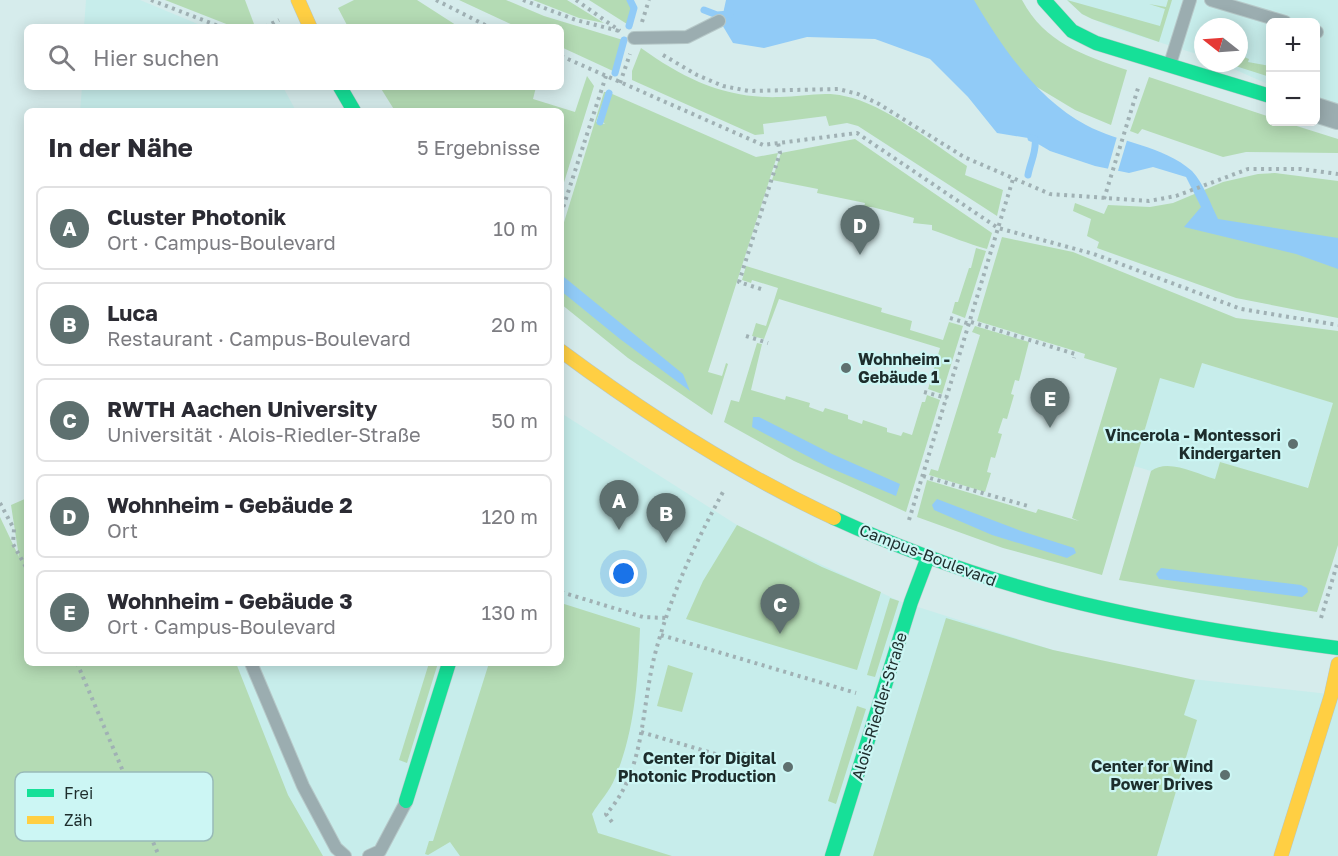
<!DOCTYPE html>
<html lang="de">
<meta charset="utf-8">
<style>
body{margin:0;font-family:"Golos Text",sans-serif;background:#f7f7f7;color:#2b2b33}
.controls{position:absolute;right:18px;top:18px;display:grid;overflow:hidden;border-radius:9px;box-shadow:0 3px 15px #0003}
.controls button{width:54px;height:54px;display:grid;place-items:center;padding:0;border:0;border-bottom:2px solid #e1e1e2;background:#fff;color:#2b2b33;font:30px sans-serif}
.compass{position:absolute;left:1194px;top:18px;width:54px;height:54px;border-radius:50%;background:#fff;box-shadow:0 3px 15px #0003;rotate:287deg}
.you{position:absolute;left:624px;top:574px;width:21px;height:21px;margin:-15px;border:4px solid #fff;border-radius:50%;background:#1a73e8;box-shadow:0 0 0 9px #1a73e833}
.badge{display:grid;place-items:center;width:39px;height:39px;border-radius:50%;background:#5e706f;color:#fff;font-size:20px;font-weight:700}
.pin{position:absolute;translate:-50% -50px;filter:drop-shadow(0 2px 3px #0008)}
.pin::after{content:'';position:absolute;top:32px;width:21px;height:18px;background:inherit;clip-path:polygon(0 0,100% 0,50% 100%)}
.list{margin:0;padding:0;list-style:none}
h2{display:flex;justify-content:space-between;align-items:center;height:78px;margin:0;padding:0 24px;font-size:26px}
h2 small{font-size:20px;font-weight:400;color:#7c7c81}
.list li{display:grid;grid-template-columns:39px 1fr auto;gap:18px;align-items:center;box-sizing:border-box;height:84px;margin:0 12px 12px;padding:0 12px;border:2px solid #e1e1e2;border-radius:9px}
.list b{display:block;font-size:22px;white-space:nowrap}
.list p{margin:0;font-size:20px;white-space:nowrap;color:#7c7c81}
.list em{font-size:20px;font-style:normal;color:#7c7c81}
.icon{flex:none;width:33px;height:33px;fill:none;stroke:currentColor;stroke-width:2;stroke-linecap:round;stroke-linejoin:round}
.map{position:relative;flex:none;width:1338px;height:856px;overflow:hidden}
.search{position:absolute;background:#fff;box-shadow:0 3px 15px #0003;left:24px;top:24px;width:540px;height:66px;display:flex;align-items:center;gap:15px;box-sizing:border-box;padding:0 21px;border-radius:9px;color:#7c7c81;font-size:22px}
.panel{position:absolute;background:#fff;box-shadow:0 3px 15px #0003;left:24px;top:108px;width:540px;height:558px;border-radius:9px}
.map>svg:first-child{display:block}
</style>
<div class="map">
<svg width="1338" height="856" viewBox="0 0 1338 856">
<rect width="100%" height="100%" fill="#d6ecec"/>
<path fill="#c7edeb" d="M86 0H140L205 27H84Z
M1067 0H1338V108L1316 101V22H1270V85L1220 63H1239V27H1203V56L1111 27 1082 14Z
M82 87H283L296 111H80Z
M1202 363 1334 403 1307 489 1149 479 1151 471 1134 466 1160 378Z
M561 413 737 525 899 601 1053 650 1122 667 1164 676 1338 695V856H303L221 663H561Z"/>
<path fill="#b4dbb4" d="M165 0H245L254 24 234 27Z
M354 0H417L459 27H348L338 8Z
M459 0H506L544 16 623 40 613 71 561 47V27H517Z
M533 0H567L604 23 579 18Z
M589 0H628L632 9 627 24Z
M963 0H1022C1045 43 1083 55 1127 70L1111 125 1075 110 1012 72Z
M1067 0 1160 26 1165 9 1149 4 1166 7 1168 0H1172L1159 42 1092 19 1082 14Z
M641 48C684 79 726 99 780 97 801 97 824 91 844 96 885 104 932 143 967 166L965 175 1003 190 997 216 858 126 847 123 829 126 826 116 763 124 764 134 755 135 632 80V71Z
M1239 55 1249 59 1248 62 1270 66V77L1226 63H1239Z
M587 76 594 86 561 192V111H395L380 87H536L533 99 575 112Z
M1149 77 1270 117V122H1284L1338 139V153L1246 152 1223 157 1142 129 1138 134 1130 131Z
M604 92H607L596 122 605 124 602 121 610 93 756 157 778 153 708 372 722 376 726 363 728 364 712 415 628 358 561 304V232Z
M855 139 992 233 987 249C968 244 950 236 932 230V225L913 223 914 218 872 207H864L865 203 817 193 818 189 772 180 781 153Z
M1275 173 1338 181V318L1236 298 1097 248 1099 242 1087 236 1091 219 1073 211 1075 203 1104 214 1108 205 1150 207 1173 203 1223 182 1258 174Z
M1002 237 1073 252 1236 318 1338 331V545L1317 612 1119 580 1151 471C1168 458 1197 474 1215 479L1220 462 1308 488 1333 403 1202 363 1194 388 1160 378 1102 575 1003 548 917 517 927 480 1036 513 1038 509 1079 521 1072 518 1117 368 1084 358 1085 354 977 321Z
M976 248 986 251 965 318 952 313 955 302H958L969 268H971Z
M746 266 882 308 881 312 912 321 910 330 943 340 949 322 963 326 942 394 928 389 940 348 779 299 764 339 752 336 756 323 766 326 778 288 752 280 751 283 742 280Z
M975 326 1029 342 1019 381 1015 380 1011 394 1014 395 1007 419 1003 418 998 433 1002 434 995 458 991 457 987 472 991 473 985 492 929 475 931 469 938 471 980 335 972 332Z
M757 343 762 344 751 390 785 400 786 396 810 403 809 407 823 412 825 408 848 415V419L862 424 863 420 887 428V432L901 436 903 432 912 435 922 402H925L927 395 940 400 906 512 794 461 724 422 731 400 739 402Z
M27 498V663H236L288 795 323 856H0V517L19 557 11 505Z
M737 525 822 567 881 592 857 670 686 619 703 581Z
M890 598 899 601 875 677 867 675Z
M561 603 640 628C638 679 635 731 615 778 610 791 599 802 592 814L598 833 672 856H460L450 842 428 855 425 854 429 841H433L489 663H561Z
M946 618 1053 650 1195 680 1184 715 1197 720 1157 856H873Z
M429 663H438L407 763 399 760Z
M668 665 693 673 682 712 657 706Z
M857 706 866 709 836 804 828 801Z"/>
<path fill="#91cbf7" d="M726 0H974C1002 47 1037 99 1086 125 1119 143 1163 145 1192 171 1203 182 1211 205 1218 219L1338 238V269L1296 254 1184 227 1201 207 1186 177 1153 167 1129 173 1095 166 1050 151 1028 138 997 133 968 97 930 59 875 39 807 37 764 48 733 43 721 23Z
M561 277H564L683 374 690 391 620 339 561 291Z
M753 417H759L832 454 900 484 896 496 828 467 752 427Z
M937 499 1021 531 1074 548 1076 553 1067 558 992 535 934 510 932 505Z
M1161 568 1301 585 1307 588 1308 592 1302 597 1159 579 1156 574Z"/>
<path fill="#d6ecec" d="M1118 133 1128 137 1117 174 1107 172Z"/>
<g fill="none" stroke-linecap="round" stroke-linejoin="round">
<path stroke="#91cbf7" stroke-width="7" d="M704 10 717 15 730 14
M629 26 634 8 630 0
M615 73 624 40
M600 122 609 93
M1028 175C1030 163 1037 151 1035 139L1031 138"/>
<defs>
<path id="lane" d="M1211 0 1285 22
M1316 32H1317
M634 38 687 37 719 21
M1170 64 1190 0
M251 663 303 786 336 848 345 856
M369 856 380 851 406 802"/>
<path id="street" d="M1316 110 1338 117"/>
<path id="fast" d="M1044 0 1072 31 1096 43 1270 96
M340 87 354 111
M834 518C1001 595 1157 625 1338 648
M406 801 449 663
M832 856 911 602 928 557"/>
<path id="slow" d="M298 0 310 27
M561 351C647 415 736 472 834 518
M1281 856 1331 696 1338 664"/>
</defs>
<use href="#lane" stroke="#b6c8c8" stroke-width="14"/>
<use href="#street" stroke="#b6c8c8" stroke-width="26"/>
<use href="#fast" stroke="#b6c8c8" stroke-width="15"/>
<use href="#slow" stroke="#b6c8c8" stroke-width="15"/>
<path stroke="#a0b1b4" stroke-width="4" stroke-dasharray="3 4.5" stroke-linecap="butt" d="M151 0 221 27
M436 0 489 27
M523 0 576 20 619 31
M576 0 620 31
M642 22 649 0
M265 27 279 20
M663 55 697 75 723 86 749 91 838 89 858 94 879 104 964 157 1050 194 1149 201 1176 196 1248 169H1301L1338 174
M561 56 763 145 857 133 998 228 1094 254 1241 309 1338 325
M620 83 630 54
M1104 199 1139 85
M561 214 606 76
M761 289 739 282 780 153 778 143
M950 318 970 324
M971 322 1075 354 1074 358
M746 336 768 343
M924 392 947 398
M923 476 1028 506 1029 503
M0 503 14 529 13 544 27 569
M909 520 1013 179
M561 592 643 617 666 618
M1321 618 1338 561
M661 635 856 693
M77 663 159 856
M641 732 739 761 741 753 752 757
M612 822 606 814C645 772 641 711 654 658 669 599 694 545 723 492"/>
<use href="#lane" stroke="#9badb0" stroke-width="12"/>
<use href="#street" stroke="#9badb0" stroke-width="24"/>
<use href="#fast" stroke="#16e098" stroke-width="14"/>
<use href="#slow" stroke="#ffcf43" stroke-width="14"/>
</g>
<g fill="#5e706f" stroke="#ccf6f4" stroke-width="2">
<circle cx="846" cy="368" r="6"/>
<circle cx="1293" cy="444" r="6"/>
<circle cx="788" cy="767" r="6"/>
<circle cx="1225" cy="775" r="6"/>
</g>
<g text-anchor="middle" stroke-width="4.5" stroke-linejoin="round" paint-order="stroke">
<g font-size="16" font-weight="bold" fill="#1d2d2c" stroke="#ccf6f4" text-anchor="end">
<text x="858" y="365" text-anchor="start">Wohnheim -<tspan x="858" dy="18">Gebäude 1</tspan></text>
<text x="1281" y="441">Vincerola - Montessori<tspan x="1281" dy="18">Kindergarten</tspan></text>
<text x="776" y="764">Center for Digital<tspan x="776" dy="18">Photonic Production</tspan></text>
<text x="1213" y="772">Center for Wind<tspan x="1213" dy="18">Power Drives</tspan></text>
</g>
<g font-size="16" fill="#1d2d2c" stroke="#ccf6f4">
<text transform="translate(928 555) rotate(21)" y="6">Campus-Boulevard</text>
<text transform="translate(879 706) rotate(-73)" y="6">Alois-Riedler-Straße</text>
</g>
</g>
<rect x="15" y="772" width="198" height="69" rx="9" fill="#ccf6f4" stroke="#98bab8" stroke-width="1.5"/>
<rect x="27" y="789" width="27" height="8" fill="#16e098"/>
<rect x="27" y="816" width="27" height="8" fill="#ffcf43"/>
<g font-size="16" fill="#1d2d2c">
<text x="64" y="799">Frei</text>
<text x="64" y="826">Zäh</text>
</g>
</svg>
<div class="controls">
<button>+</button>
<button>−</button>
</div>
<svg class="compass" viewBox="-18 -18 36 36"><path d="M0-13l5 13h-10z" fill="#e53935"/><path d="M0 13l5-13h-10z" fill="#7c7c81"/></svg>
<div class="you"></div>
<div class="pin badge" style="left:619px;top:530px">A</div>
<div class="pin badge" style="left:666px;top:543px">B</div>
<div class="pin badge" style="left:780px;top:634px">C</div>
<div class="pin badge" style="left:860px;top:255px">D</div>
<div class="pin badge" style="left:1050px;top:428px">E</div>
<div class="search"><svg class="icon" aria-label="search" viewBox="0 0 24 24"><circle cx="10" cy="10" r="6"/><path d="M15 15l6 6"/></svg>Hier suchen</div>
<section class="panel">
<h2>In der Nähe<small>5 Ergebnisse</small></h2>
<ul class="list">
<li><span class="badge">A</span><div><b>Cluster Photonik</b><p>Ort · Campus-Boulevard</p></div><em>10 m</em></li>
<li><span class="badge">B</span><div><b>Luca</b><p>Restaurant · Campus-Boulevard</p></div><em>20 m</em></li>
<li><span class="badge">C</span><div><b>RWTH Aachen University</b><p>Universität · Alois-Riedler-Straße</p></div><em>50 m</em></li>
<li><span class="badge">D</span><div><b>Wohnheim - Gebäude 2</b><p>Ort</p></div><em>120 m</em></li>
<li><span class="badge">E</span><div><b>Wohnheim - Gebäude 3</b><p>Ort · Campus-Boulevard</p></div><em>130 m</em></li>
</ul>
</section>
</div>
